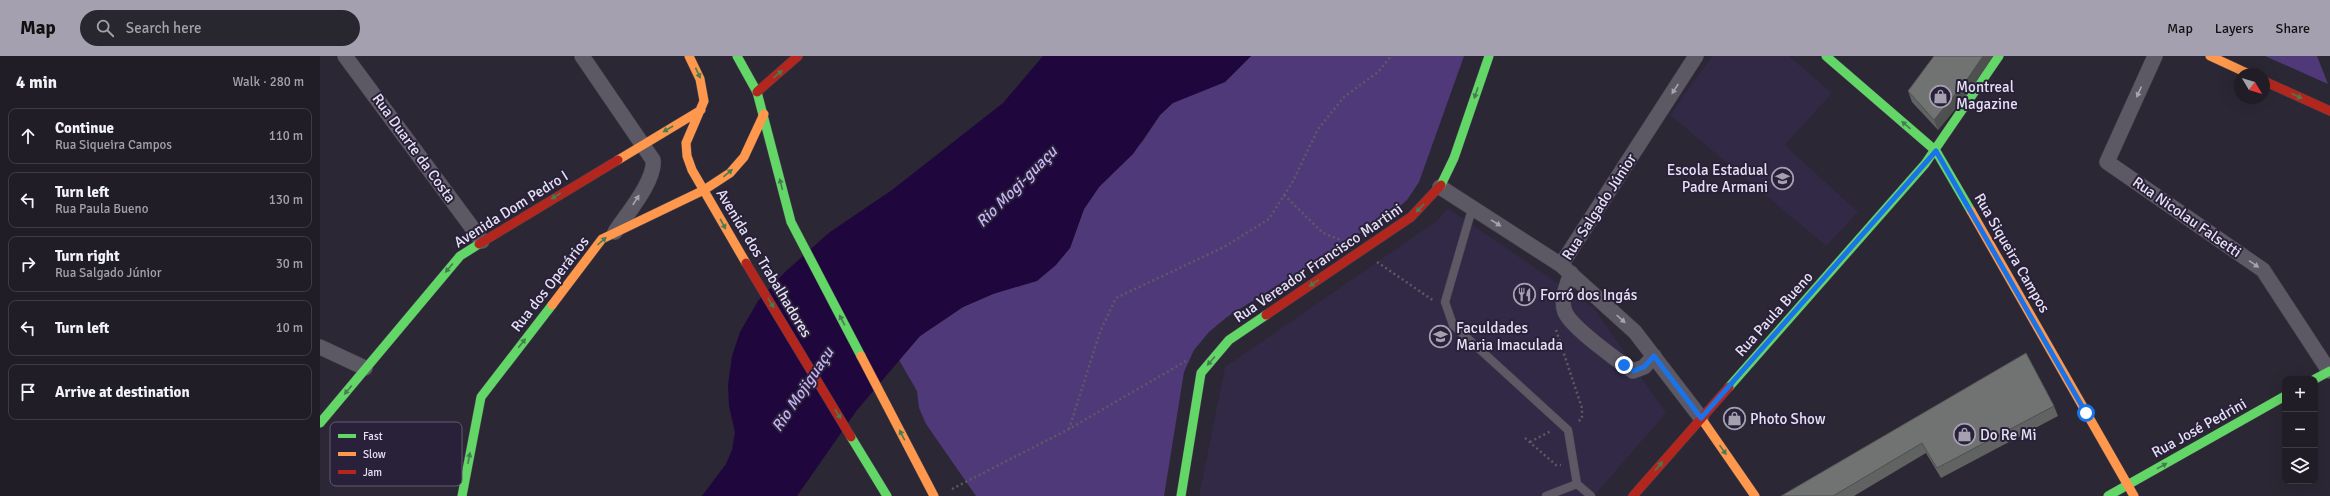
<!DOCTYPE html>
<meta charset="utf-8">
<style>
body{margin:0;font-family:Signika,sans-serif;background:#28262f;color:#f1f3f6}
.controls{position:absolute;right:12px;bottom:12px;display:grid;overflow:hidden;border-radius:8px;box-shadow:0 4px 16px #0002}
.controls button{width:36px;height:36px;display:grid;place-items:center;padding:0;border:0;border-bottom:1px solid #3d3b44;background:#201d27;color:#f1f3f6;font:20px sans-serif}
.compass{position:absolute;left:1914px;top:12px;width:36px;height:36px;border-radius:50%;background:#201d27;box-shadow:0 4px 16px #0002;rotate:128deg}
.stop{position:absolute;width:12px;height:12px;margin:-9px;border:3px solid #1a73e8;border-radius:50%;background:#fff}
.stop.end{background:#1a73e8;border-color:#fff;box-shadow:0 1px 4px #0008}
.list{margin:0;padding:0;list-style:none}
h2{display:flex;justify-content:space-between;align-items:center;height:52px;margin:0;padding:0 16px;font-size:17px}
h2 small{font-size:13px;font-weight:400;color:#a2a2a7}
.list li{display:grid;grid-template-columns:26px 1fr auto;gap:12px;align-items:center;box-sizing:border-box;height:56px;margin:0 8px 8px;padding:0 8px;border:1px solid #3d3b44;border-radius:8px}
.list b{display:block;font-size:15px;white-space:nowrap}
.list p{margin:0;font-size:13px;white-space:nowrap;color:#a2a2a7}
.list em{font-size:13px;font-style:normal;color:#a2a2a7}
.icon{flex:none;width:22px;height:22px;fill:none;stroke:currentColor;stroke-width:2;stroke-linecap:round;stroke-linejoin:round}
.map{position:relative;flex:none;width:2010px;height:440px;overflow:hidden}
header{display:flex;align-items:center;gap:24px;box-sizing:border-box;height:56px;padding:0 20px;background:#a4a0b0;color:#111}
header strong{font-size:19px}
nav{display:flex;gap:22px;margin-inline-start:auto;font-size:14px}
.search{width:280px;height:36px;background:#28262f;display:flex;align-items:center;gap:10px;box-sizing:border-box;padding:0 14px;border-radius:22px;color:#a2a2a7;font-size:15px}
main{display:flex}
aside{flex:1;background:#201d27}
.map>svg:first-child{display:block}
</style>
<header>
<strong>Map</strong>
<div class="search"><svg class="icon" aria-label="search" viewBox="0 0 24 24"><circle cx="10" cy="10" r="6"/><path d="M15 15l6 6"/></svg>Search here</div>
<nav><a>Map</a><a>Layers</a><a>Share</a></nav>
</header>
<main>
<aside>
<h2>4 min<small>Walk · 280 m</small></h2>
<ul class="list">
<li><svg class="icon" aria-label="ahead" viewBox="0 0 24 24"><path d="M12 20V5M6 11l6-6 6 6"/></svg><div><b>Continue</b><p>Rua Siqueira Campos</p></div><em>110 m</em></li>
<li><svg class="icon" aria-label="left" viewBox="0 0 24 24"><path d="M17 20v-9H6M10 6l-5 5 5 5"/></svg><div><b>Turn left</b><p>Rua Paula Bueno</p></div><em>130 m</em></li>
<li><svg class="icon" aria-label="right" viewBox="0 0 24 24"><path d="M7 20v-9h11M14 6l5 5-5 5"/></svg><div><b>Turn right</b><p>Rua Salgado Júnior</p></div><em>30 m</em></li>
<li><svg class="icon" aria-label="left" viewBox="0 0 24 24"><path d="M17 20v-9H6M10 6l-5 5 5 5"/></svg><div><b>Turn left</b></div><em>10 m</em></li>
<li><svg class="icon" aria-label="arrive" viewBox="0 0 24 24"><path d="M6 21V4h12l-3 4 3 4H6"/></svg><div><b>Arrive at destination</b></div></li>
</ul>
</aside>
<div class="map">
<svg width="2010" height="440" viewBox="0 0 2010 440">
<rect width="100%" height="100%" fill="#2b2734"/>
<path fill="#312945" d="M1392 0H1469L1512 37 1465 89 1538 156 1506 190 1350 59Z
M1128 152 1274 252 1346 357 1274 440H879L905 311 1118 164Z"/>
<path fill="#4f3979" d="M931 0H1144L1099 126 1087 144 1071 158 907 261 889 276 874 294 864 316 844 440H656L606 368 599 352 597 335 579 304 600 280 643 251 673 238 750 192 764 153 779 131 823 85 840 59 852 47 905 26Z
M1945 0H1997L2008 28Z"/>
<path fill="#1f063d" d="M723 0H931L905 26 853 47 840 59 813 98 779 131 764 153 750 192 736 209 717 225 673 238 643 251 600 280 537 354 477 440H382L406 408 412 394 415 376 409 350 408 329 412 300 420 276 438 245 465 216 510 176 572 134 683 47Z"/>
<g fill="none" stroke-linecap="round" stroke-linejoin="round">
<defs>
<path id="lane" d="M1152 153 1125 246 1133 269 1248 374 1257 428 1271 440
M1226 440 1257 428"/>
<path id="street" d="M25 0 162 185
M262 0 333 104C336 124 306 159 295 176
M1835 0 1787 106 1943 214 2009 315
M1120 131 1241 209 1315 276 1381 362
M1241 209 1376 0
M1251 217C1247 229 1240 244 1245 256 1251 271 1298 305 1313 315L1324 311 1334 300
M0 291 45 312"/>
<path id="fast" d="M417 0 437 36 471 166 541 300
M1506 0 1616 95 1651 155
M1121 129 1134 102 1169 0
M1995 323 2010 315
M1409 331 1605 108 1679 0
M0 367 140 200 159 188
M531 381 567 440
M142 440 161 341 232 249
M861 440 881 317 909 284 946 259
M1788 440 1965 340"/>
<path id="slow" d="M369 0 380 23 384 45 366 87 367 100 372 114 426 207
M1890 0 1929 18
M298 104 381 54
M1651 155 1814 440
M232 249 282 183 384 134 410 117 424 101 444 58
M541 300 614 440
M1381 362 1435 440"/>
<path id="jam" d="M1944 25 2010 55
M437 36 478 0
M159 188 298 104
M426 207 531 381
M946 259 1091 161 1121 129
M1313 440 1409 331"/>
</defs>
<use href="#lane" stroke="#46434e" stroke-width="9"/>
<use href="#street" stroke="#46434e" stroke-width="16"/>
<use href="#fast" stroke="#46434e" stroke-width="10"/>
<use href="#slow" stroke="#46434e" stroke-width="10"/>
<use href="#jam" stroke="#46434e" stroke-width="10"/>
<path stroke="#5d5a64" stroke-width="2.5" stroke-dasharray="2 3" stroke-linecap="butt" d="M964 139 1003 177 1021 184
M1057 206 1114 245
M1236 274 1262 352V363L1257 366
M866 305 749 373 780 276 796 242 904 191 949 163 973 125 998 73 1024 41 1058 16 1071 0
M1205 382 1236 409H1241
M1210 386 1231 375
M632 433 749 373"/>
<use href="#lane" stroke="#5c5964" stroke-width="8"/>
<use href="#street" stroke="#5c5964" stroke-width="15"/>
<use href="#fast" stroke="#63d668" stroke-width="9"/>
<use href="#slow" stroke="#ff974d" stroke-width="9"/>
<use href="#jam" stroke="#b3261e" stroke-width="9"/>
</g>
<path fill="#616262" d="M1614 0H1673L1650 35 1618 74 1592 46 1588 35Z
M1706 297 1734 350 1738 360 1621 422 1606 397 1534 440H1461Z"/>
<path fill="#4f5050" d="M1663 0H1673L1650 35 1618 74 1614 64Z"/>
<path fill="#717272" stroke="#4f5050" d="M1614 0H1663L1646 25 1614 64 1588 35Z
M1706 297 1734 350 1617 412 1602 387 1513 440H1461Z"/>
<defs><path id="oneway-solid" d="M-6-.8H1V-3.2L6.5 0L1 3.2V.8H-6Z"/></defs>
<g fill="#467c51">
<use href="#oneway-solid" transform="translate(378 17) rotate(65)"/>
<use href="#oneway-solid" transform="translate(458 18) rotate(-41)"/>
<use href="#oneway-solid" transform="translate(1156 37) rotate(109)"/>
<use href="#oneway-solid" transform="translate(1977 40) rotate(25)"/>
<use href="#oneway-solid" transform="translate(1586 69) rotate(-139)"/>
<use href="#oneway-solid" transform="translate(348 73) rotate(150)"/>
<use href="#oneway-solid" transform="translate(408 117) rotate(-40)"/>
<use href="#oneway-solid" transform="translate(461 128) rotate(-104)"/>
<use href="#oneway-solid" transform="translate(236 140) rotate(149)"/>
<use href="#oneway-solid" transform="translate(1100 152) rotate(134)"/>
<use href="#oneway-solid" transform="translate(403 168) rotate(61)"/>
<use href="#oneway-solid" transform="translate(282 185) rotate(-42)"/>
<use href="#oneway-solid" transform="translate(129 212) rotate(130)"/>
<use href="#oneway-solid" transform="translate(994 227) rotate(146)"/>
<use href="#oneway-solid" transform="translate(451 247) rotate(59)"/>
<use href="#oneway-solid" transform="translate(522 264) rotate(-118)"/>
<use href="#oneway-solid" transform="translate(202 287) rotate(-52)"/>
<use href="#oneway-solid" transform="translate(891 305) rotate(131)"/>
<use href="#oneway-solid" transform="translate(28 334) rotate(130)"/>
<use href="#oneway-solid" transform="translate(518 358) rotate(59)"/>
<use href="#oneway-solid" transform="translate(582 379) rotate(-118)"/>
<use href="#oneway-solid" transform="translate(1403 394) rotate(55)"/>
<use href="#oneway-solid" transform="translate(149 402) rotate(-79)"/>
<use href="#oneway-solid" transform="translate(1339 410) rotate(-49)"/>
<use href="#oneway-solid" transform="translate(1842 410) rotate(-29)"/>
</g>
<g fill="#a7a4b2">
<use href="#oneway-solid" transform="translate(1355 33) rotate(123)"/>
<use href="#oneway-solid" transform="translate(1819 36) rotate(114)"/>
<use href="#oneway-solid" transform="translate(316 144) rotate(-57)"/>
<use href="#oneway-solid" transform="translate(1176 167) rotate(32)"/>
<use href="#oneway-solid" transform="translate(1934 208) rotate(35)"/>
<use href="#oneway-solid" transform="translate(1301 263) rotate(42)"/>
</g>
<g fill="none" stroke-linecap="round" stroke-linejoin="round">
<path stroke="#1a73e8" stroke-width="5" d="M1304 309 1313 315 1324 311 1334 300 1381 362 1616 95 1766 357"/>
</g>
<defs>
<symbol id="shop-ring" viewBox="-11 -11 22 22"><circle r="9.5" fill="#29213a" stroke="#a4a0b0" stroke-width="1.5"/><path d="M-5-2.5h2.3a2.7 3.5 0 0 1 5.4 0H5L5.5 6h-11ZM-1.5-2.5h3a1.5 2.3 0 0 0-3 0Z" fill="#a4a0b0"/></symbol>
<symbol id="school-ring" viewBox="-11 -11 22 22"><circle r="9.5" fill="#29213a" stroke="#a4a0b0" stroke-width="1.5"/><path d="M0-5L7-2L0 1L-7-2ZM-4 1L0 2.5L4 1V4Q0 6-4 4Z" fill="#a4a0b0"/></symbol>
<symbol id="restaurant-ring" viewBox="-11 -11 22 22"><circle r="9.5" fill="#29213a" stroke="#a4a0b0" stroke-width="1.5"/><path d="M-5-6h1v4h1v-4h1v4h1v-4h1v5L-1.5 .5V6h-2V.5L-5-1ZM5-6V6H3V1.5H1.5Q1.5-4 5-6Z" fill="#a4a0b0"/></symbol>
<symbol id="university-ring" viewBox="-11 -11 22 22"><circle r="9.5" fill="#29213a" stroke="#a4a0b0" stroke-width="1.5"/><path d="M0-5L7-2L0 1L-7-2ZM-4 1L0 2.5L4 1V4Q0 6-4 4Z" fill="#a4a0b0"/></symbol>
</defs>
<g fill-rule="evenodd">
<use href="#shop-ring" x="1608" y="28" width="25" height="25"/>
<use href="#school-ring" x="1450" y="110" width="25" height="25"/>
<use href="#restaurant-ring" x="1192" y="226" width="25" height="25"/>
<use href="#university-ring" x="1108" y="268" width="25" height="25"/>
<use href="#shop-ring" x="1402" y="350" width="25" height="25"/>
<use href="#shop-ring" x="1632" y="366" width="25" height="25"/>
</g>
<g text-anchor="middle" stroke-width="4" stroke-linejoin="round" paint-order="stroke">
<g font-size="15" fill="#e5e1f2" stroke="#29213a" text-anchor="start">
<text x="1636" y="36">Montreal<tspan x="1636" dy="17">Magazine</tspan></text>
<text x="1448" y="119" text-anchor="end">Escola Estadual<tspan x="1448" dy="17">Padre Armani</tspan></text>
<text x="1220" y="244">Forró dos Ingás</text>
<text x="1136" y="277">Faculdades<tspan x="1136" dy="17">Maria Imaculada</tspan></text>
<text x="1430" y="368">Photo Show</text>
<text x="1660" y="384">Do Re Mi</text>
</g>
<g font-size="15" fill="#e5e1f2" stroke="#29213a">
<text transform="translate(94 92) rotate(54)" y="5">Rua Duarte da Costa</text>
<text transform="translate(1279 151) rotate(-57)" y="5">Rua Salgado Júnior</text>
<text transform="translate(191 153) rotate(-32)" y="5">Avenida Dom Pedro I</text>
<text transform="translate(1867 161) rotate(35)" y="5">Rua Nicolau Falsetti</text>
<text transform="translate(1692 197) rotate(60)" y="5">Rua Siqueira Campos</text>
<text transform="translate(444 207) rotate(59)" y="5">Avenida dos Trabalhadores</text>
<text transform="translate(998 207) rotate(-34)" y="5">Rua Vereador Francisco Martini</text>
<text transform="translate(230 228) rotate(-52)" y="5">Rua dos Operários</text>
<text transform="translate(1454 258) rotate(-48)" y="5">Rua Paula Bueno</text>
<text transform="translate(1879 372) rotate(-29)" y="5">Rua José Pedrini</text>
</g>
<g font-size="16" font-style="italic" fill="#c6b3f5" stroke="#29213a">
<text transform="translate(696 130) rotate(-45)" y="6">Rio Mogi-guaçu</text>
<text transform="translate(482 333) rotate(-56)" y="6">Rio Mojiguaçu</text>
</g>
</g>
<rect x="10" y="366" width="132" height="64" rx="6" fill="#29213a" stroke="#615b71" stroke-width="1"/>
<rect x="18" y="378" width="18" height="4" fill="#63d668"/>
<rect x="18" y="396" width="18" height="4" fill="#ff974d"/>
<rect x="18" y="414" width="18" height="4" fill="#b3261e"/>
<g font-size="11" fill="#e5e1f2">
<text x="43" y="384">Fast</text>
<text x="43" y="402">Slow</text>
<text x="43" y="420">Jam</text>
</g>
</svg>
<div class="controls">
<button>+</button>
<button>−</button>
<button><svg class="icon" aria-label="layers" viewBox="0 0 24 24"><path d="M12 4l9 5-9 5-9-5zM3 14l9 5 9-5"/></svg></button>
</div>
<svg class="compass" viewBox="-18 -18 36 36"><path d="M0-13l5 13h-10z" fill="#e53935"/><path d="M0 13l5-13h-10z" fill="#a2a2a7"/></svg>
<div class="stop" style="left:1766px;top:357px"></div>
<div class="stop end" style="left:1304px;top:309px"></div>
</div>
</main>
